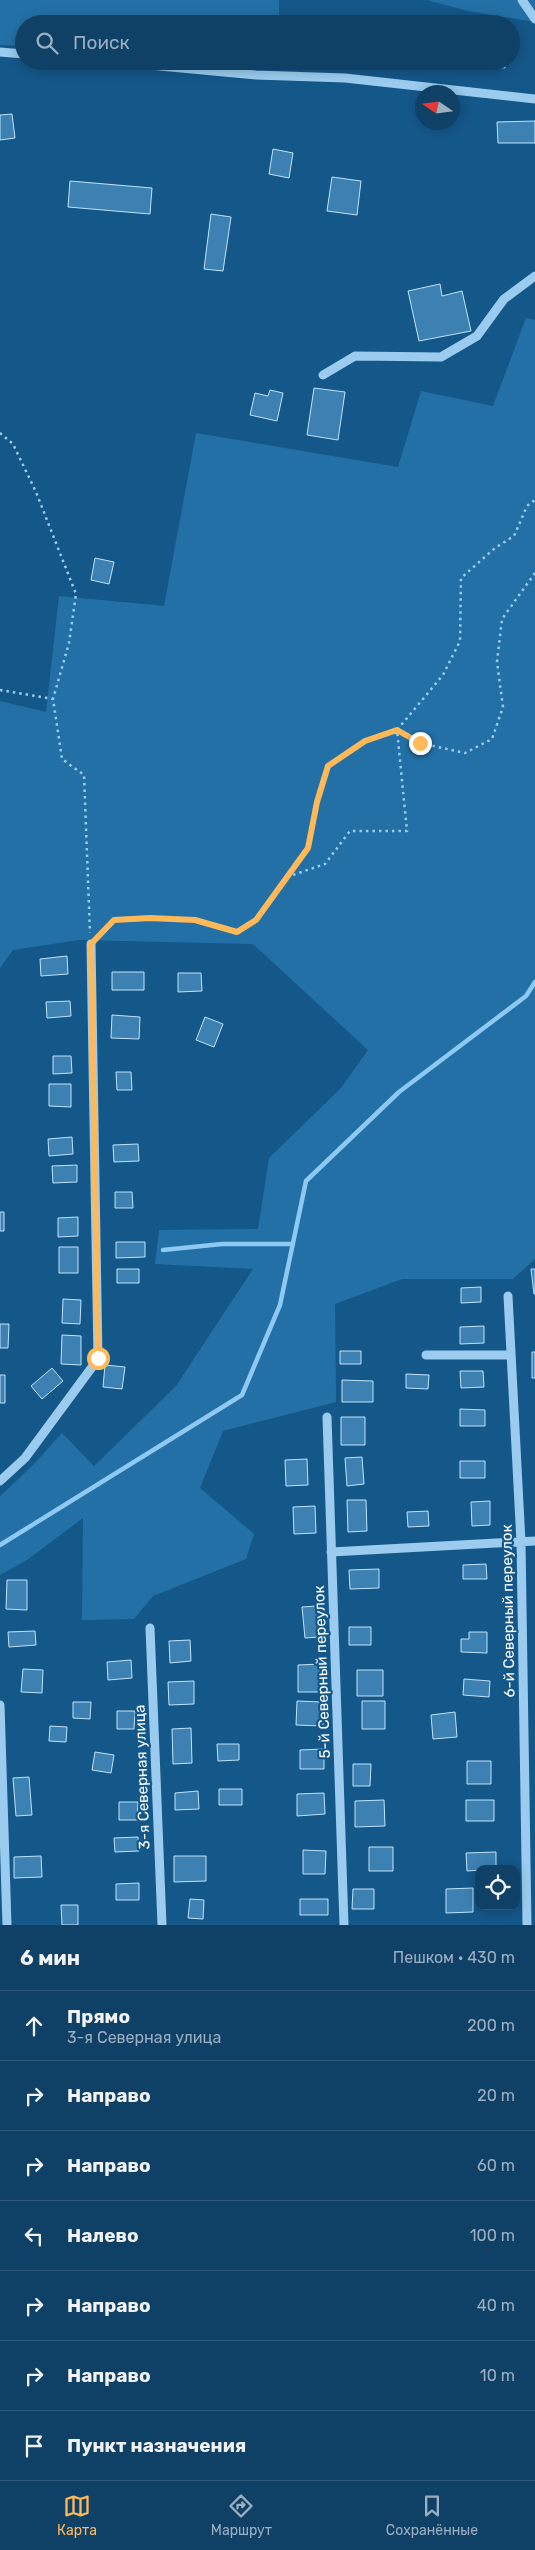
<!DOCTYPE html>
<html lang="ru">
<meta charset="utf-8">
<style>
body{margin:0;font-family:Rubik,sans-serif;background:#18486d;color:#f1f3f6}
.controls{position:absolute;right:15px;bottom:15px;display:grid;overflow:hidden;border-radius:10px;box-shadow:0 2px 12px #0003}
.controls button{width:45px;height:45px;display:grid;place-items:center;padding:0;border:0;border-bottom:1px solid #2f5a7b;background:#0f4167;color:#f1f3f6;font:25px sans-serif}
.compass{position:absolute;left:415px;top:85px;width:45px;height:45px;border-radius:50%;background:#0f4167;box-shadow:0 2px 12px #0003;rotate:283deg}
.stop{position:absolute;width:15px;height:15px;margin:-11px;border:4px solid #ffb959;border-radius:50%;background:#fff}
.stop.end{background:#ffb959;border-color:#fff;box-shadow:0 1px 5px #0008}
.list{margin:0;padding:0;list-style:none}
h2{display:flex;justify-content:space-between;align-items:center;height:65px;margin:0;padding:0 20px;font-size:21px}
h2 small{font-size:16px;font-weight:400;color:#9bafc0}
.list li{display:grid;grid-template-columns:32px 1fr auto;gap:15px;align-items:center;box-sizing:border-box;height:70px;padding:0 20px;border-top:1px solid #2f5a7b}
.list b{display:block;font-size:19px;white-space:nowrap}
.list p{margin:0;font-size:16px;white-space:nowrap;color:#9bafc0}
.list em{font-size:16px;font-style:normal;color:#9bafc0}
.icon{flex:none;width:28px;height:28px;fill:none;stroke:currentColor;stroke-width:2;stroke-linecap:round;stroke-linejoin:round}
.map{position:relative;flex:none;width:535px;height:1925px;overflow:hidden}
.search{position:absolute;background:#0f4167;box-shadow:0 2px 12px #0003;left:15px;right:15px;top:15px;height:55px;display:flex;align-items:center;gap:12px;box-sizing:border-box;padding:0 18px;border-radius:28px;color:#9bafc0;font-size:19px}
.sheet{height:555px;background:#0f4167}
nav{display:flex;justify-content:space-around;align-items:center;box-sizing:border-box;height:70px;border-top:1px solid #2f5a7b;background:#0f4167;font-size:14px;color:#9bafc0}
nav a{display:grid;justify-items:center;gap:2px}
nav .on{color:#ffb959}
.map>svg:first-child{display:block}
</style>
<div class="map">
<svg width="535" height="1925" viewBox="0 0 535 1925">
<rect width="100%" height="100%" fill="#145789"/>
<path fill="#2370a7" d="M0 0H279V24H24V46L0 45Z
M427 0H535V22L468 11Z
M206 61H280V69Z
M526 318 535 320V1259L513 1279H402L335 1304 336 1402 223 1431 200 1488 254 1534 246 1559 153 1596 134 1619 82 1620 83 1518 27 1560 0 1575V1496L32 1466 62 1433 94 1466 176 1386 253 1269 155 1264 159 1230 258 1229 269 1158 341 1088 368 1050 253 944 79 940 13 950 0 968V701L46 712 59 596 164 606 196 433 398 467 421 391 493 406Z"/>
<g fill="none" stroke-linecap="round" stroke-linejoin="round">
<path stroke="#8dc9f2" stroke-width="4.5" d="M163 1250 222 1244H293
M0 1545 242 1395 280 1305 306 1181 399 1092 526 996 535 982"/>
</g>
<path fill="#3d81b2" stroke="#c1e3fb" d="M495 61H506L505 68 494 67Z
M12 114 15 138 0 140V115Z
M535 121V143H498L497 122Z
M273 149 293 153 289 178 269 174Z
M332 177 361 181 357 215 327 211Z
M70 181 152 188 150 214 68 207Z
M211 214 231 217 223 271 204 269Z
M440 284 442 296 462 291 471 331 419 341 408 291Z
M314 388 345 392 338 440 307 435Z
M270 390 283 393 277 421 250 415 255 393 268 396Z
M95 558 114 562 109 584 91 580Z
M67 956 68 974 41 976 40 959Z
M112 972H144V990H112Z
M178 973H201L202 991 178 992Z
M70 1001 71 1016 47 1018 46 1002Z
M112 1015 140 1017 139 1039 111 1038Z
M205 1017 223 1024 214 1047 196 1040Z
M53 1056H71L72 1073 53 1074Z
M116 1072H131L132 1090H117Z
M49 1084H71V1107L49 1106Z
M72 1137 73 1154 49 1156 48 1139Z
M138 1144 139 1161 114 1162 113 1145Z
M77 1165V1182L53 1183 52 1166Z
M115 1192H132L133 1208H115Z
M0 1212H4V1231H0Z
M78 1217V1236L58 1237V1218Z
M116 1242H145V1257L116 1258Z
M59 1247H78V1273H59Z
M117 1269H139V1283H117Z
M531 1269H535V1294H534Z
M481 1287V1302L461 1303V1288Z
M63 1299 81 1300 80 1324 62 1323Z
M0 1324H9L8 1348H0Z
M484 1326V1343L460 1344V1327Z
M62 1335 81 1336V1365L61 1364Z
M340 1351H361V1364H340Z
M532 1352H535V1378H532Z
M105 1365 125 1367 122 1389 103 1387Z
M52 1368 63 1381 42 1399 31 1386Z
M460 1371H483L484 1387 461 1388Z
M406 1374 429 1375 428 1389 406 1388Z
M0 1375H5V1403H0Z
M342 1380 373 1381V1402H342Z
M460 1409 485 1410V1426H460Z
M341 1417H365V1445H341Z
M362 1457 364 1484 347 1486 345 1458Z
M307 1459 308 1485 286 1486 285 1460Z
M460 1461H485V1478H460Z
M347 1500H366L367 1531 348 1532Z
M490 1501V1525L472 1526 471 1502Z
M315 1506 316 1533 294 1534 293 1507Z
M428 1511 429 1526 408 1527 407 1512Z
M486 1564 487 1579H463V1565Z
M379 1569V1588L350 1589 349 1570Z
M7 1580H27V1610L6 1609Z
M317 1606 319 1637 305 1638 302 1607Z
M349 1627H371V1645H349Z
M35 1631 36 1645 9 1647 8 1632Z
M469 1632H487V1653L461 1652V1639H469Z
M190 1640 191 1661 170 1663 169 1641Z
M131 1660 132 1678 108 1680 107 1662Z
M321 1664V1692H298V1665Z
M23 1669 43 1670 42 1693 21 1692Z
M357 1670H383V1696H357Z
M464 1679 490 1681 489 1697 463 1695Z
M194 1681V1704L169 1705 168 1682Z
M297 1701 323 1702V1726L296 1725Z
M362 1701H385V1729H362Z
M73 1702H91L90 1719 73 1718Z
M117 1711H135L134 1729H117Z
M455 1712 457 1737 433 1739 431 1715Z
M50 1726 67 1727 66 1742 49 1741Z
M191 1728 192 1763 173 1764 172 1729Z
M217 1744H239V1760L218 1761Z
M324 1749V1769H300V1750Z
M95 1752 114 1755 111 1773 92 1770Z
M467 1761H491V1784H467Z
M353 1764H371L370 1786H353Z
M29 1777 32 1815 16 1816 13 1778Z
M219 1789H242V1805H219Z
M198 1791 199 1809 175 1810V1793Z
M324 1793 325 1814 297 1816V1794Z
M384 1800 385 1826 355 1827V1801Z
M466 1800H494V1821H466Z
M119 1802H138L137 1820H119Z
M138 1837 139 1851 115 1852 114 1838Z
M369 1847H393V1871H369Z
M303 1850 326 1851 325 1874H303Z
M496 1852V1869L467 1871 466 1853Z
M41 1856 42 1877 14 1878V1857Z
M174 1856H206V1881L174 1882Z
M139 1883V1900H116V1884Z
M473 1888V1912L446 1913V1889Z
M353 1889H374V1909H352Z
M190 1899 204 1900 203 1919 188 1918Z
M300 1899H328V1915H300Z
M61 1905H78V1925H62Z"/>
<g fill="none" stroke-linecap="round" stroke-linejoin="round">
<path stroke="#9bccef" stroke-width="2.5" stroke-dasharray="2.5 4" stroke-linecap="butt" d="M0 433 13 444 36 492 76 594 69 643 53 699 62 759 84 775 90 933
M0 690 53 699
M287 877 325 864 350 831H407L397 730 443 675 460 641 461 578 495 548 514 536 527 506 535 500
M97 937 114 920 150 918 195 920 237 931 256 920 308 848 317 802 328 766 365 741 397 730 420 743 465 753 492 739 503 707 497 662 502 619 535 573"/>
<path stroke="#9bccef" stroke-width="9" d="M522 0 535 19
M0 52 24 54
M107 61 256 75 345 78 535 99
M323 375 355 356 441 357 477 336 504 299 535 276
M508 1296 521 1542 527 1925
M426 1355H511
M327 1417 344 1925
M0 1481 25 1458 98 1359 91 944
M331 1552 535 1541
M150 1628 162 1925
M0 1705 7 1925"/>
</g>
<g fill="none" stroke-linecap="round" stroke-linejoin="round">
<path stroke="#ffb959" stroke-width="6" d="M98 1358 91 944 114 920 150 918 195 920 237 932 256 920 308 848 317 802 328 766 365 741 397 730 420 743"/>
</g>
<g text-anchor="middle" stroke-width="4.5" stroke-linejoin="round" paint-order="stroke">
<g font-size="15" fill="#fff" stroke="#145789">
<text transform="translate(508 1611) rotate(-91)" y="5">6-й Северный переулок</text>
<text transform="translate(322 1672) rotate(-92)" y="5">5-й Северный переулок</text>
<text transform="translate(142 1777) rotate(-92)" y="5">3-я Северная улица</text>
</g>
</g>
</svg>
<div class="controls">
<button><svg class="icon" aria-label="locate" viewBox="0 0 24 24"><circle cx="12" cy="12" r="6"/><path d="M12 2v4M12 18v4M2 12h4M18 12h4"/></svg></button>
</div>
<svg class="compass" viewBox="-18 -18 36 36"><path d="M0-13l5 13h-10z" fill="#e53935"/><path d="M0 13l5-13h-10z" fill="#9bafc0"/></svg>
<div class="stop" style="left:98px;top:1358px"></div>
<div class="stop end" style="left:420px;top:743px"></div>
<div class="search"><svg class="icon" aria-label="search" viewBox="0 0 24 24"><circle cx="10" cy="10" r="6"/><path d="M15 15l6 6"/></svg>Поиск</div>
</div>
<section class="sheet">
<h2>6 мин<small>Пешком · 430 m</small></h2>
<ul class="list">
<li><svg class="icon" aria-label="ahead" viewBox="0 0 24 24"><path d="M12 20V5M6 11l6-6 6 6"/></svg><div><b>Прямо</b><p>3-я Северная улица</p></div><em>200 m</em></li>
<li><svg class="icon" aria-label="right" viewBox="0 0 24 24"><path d="M7 20v-9h11M14 6l5 5-5 5"/></svg><div><b>Направо</b></div><em>20 m</em></li>
<li><svg class="icon" aria-label="right" viewBox="0 0 24 24"><path d="M7 20v-9h11M14 6l5 5-5 5"/></svg><div><b>Направо</b></div><em>60 m</em></li>
<li><svg class="icon" aria-label="left" viewBox="0 0 24 24"><path d="M17 20v-9H6M10 6l-5 5 5 5"/></svg><div><b>Налево</b></div><em>100 m</em></li>
<li><svg class="icon" aria-label="right" viewBox="0 0 24 24"><path d="M7 20v-9h11M14 6l5 5-5 5"/></svg><div><b>Направо</b></div><em>40 m</em></li>
<li><svg class="icon" aria-label="right" viewBox="0 0 24 24"><path d="M7 20v-9h11M14 6l5 5-5 5"/></svg><div><b>Направо</b></div><em>10 m</em></li>
<li><svg class="icon" aria-label="arrive" viewBox="0 0 24 24"><path d="M6 21V4h12l-3 4 3 4H6"/></svg><div><b>Пункт назначения</b></div></li>
</ul>
</section>
<nav>
<a class="on"><svg class="icon" aria-label="map" viewBox="0 0 24 24"><path d="M3 6l6-2 6 2 6-2v14l-6 2-6-2-6 2zM9 4v14M15 6v14"/></svg>Карта</a>
<a><svg class="icon" aria-label="directions" viewBox="0 0 24 24"><path d="M12 3l9 9-9 9-9-9zM9 14v-3h6M13 9l2 2-2 2"/></svg>Маршрут</a>
<a><svg class="icon" aria-label="saved" viewBox="0 0 24 24"><path d="M7 4h10v16l-5-4-5 4z"/></svg>Сохранённые</a>
</nav>
